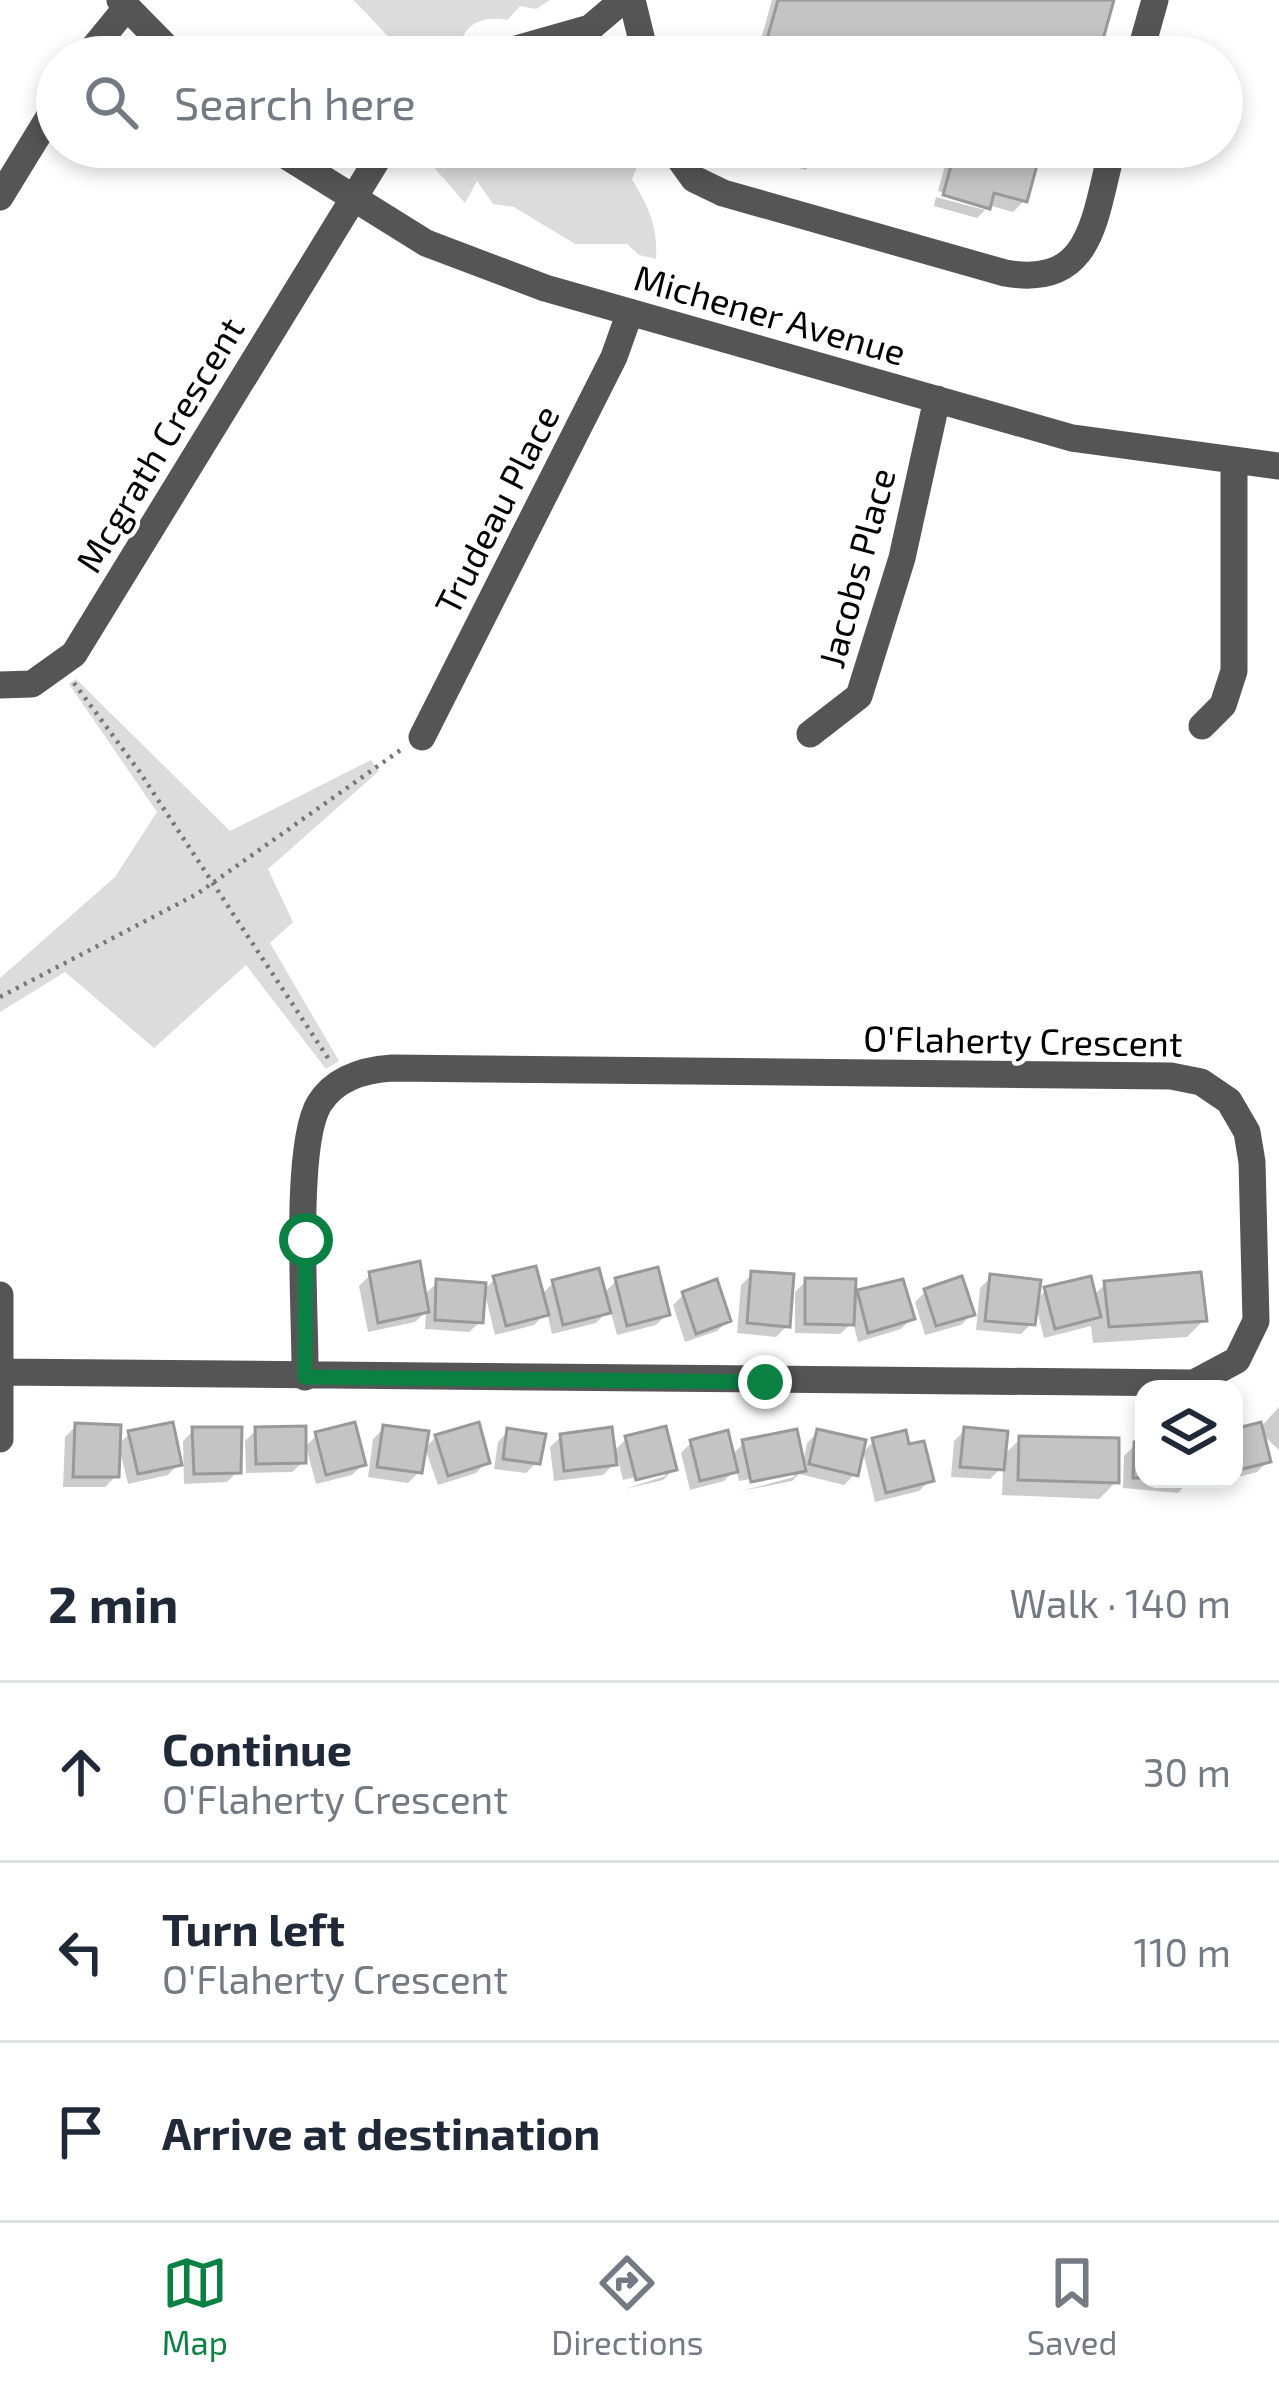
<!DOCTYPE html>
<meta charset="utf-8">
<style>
body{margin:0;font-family:"Exo 2",sans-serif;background:#f2f2f3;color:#1f2937}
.controls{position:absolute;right:36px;bottom:36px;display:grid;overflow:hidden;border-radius:24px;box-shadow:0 6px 18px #0003}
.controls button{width:108px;height:108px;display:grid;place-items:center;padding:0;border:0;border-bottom:3px solid #e0e1e3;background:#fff;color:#1f2937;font:60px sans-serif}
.stop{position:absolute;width:36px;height:36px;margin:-27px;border:9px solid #0b8043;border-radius:50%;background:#fff}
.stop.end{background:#0b8043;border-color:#fff;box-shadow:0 3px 12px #0008}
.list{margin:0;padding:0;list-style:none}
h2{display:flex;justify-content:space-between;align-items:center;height:156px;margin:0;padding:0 48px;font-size:51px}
h2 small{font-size:39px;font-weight:400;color:#747a83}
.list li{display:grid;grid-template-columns:78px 1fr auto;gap:36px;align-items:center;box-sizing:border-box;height:180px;padding:0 48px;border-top:3px solid #e0e1e3}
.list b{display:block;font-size:45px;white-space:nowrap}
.list p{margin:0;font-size:39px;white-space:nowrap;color:#747a83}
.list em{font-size:39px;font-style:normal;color:#747a83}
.icon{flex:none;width:66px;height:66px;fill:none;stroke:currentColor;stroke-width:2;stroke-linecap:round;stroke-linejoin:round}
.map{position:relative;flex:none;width:1279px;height:1524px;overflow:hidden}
.search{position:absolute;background:#fff;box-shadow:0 6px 18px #0003;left:36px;right:36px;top:36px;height:132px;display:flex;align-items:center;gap:30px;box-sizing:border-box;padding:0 42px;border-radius:66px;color:#747a83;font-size:45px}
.sheet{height:696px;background:#fff}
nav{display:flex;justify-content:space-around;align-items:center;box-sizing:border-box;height:168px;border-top:3px solid #e0e1e3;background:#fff;font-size:33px;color:#747a83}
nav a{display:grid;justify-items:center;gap:6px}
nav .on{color:#0b8043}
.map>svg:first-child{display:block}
</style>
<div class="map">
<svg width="1279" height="1524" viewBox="0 0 1279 1524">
<rect width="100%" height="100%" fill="#fff"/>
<path fill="#dcdcdc" d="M353 0H550L536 9 520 6 507 20C491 17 471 19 463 37 395 62 402 47 353 0Z
M434 147H623L637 167 632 179C648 207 658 224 656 259L639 255 627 244H575L514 207 493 204 477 181 465 203 431 164Z
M76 679 230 831 371 760 379 771 268 869 293 922 270 943 339 1061 326 1069 246 965 154 1048 65 972 0 1012V978L115 877 157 812 69 684Z"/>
<path fill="#0003" d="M772 0H1111L1095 57H756Z
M765 147H820L806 170 762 157Z
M950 147H1039L1024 201 1013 212 988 205 985 210V204L938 191Z
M936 197 985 210 977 218 934 206Z
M752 1274 787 1326 776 1337 737 1333 741 1285Z
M370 1275 423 1296 438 1282 480 1322 469 1332 425 1329 426 1312 415 1322 368 1332 359 1286Z
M991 1277 1035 1301 1046 1290 1093 1296 1105 1284 1204 1320 1187 1337 1093 1343 1091 1326 1044 1338 1035 1302 1032 1323 1021 1334 976 1330 980 1288Z
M495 1279 541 1295 553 1283 603 1294 617 1280 667 1314 656 1325 617 1335 610 1309 596 1323 552 1334 547 1312 534 1325 495 1335 484 1290Z
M806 1281 852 1299 859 1293 912 1318 901 1329 858 1342 853 1322 840 1334 795 1333V1292Z
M926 1291 972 1314 961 1325 925 1335 915 1302Z
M683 1295 728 1321 717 1331 685 1342 673 1305Z
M1279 1407V1450L1260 1432 1268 1461 1257 1472 1234 1478V1432L1260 1428Z
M76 1426 117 1446 129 1434 178 1464 168 1475 128 1484 119 1447 116 1476 105 1487H63L65 1437Z
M384 1428 419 1472 408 1483 368 1477 373 1439Z
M194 1430 238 1471 227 1482 184 1484 183 1441Z
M256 1430 303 1462 292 1472 246 1473 245 1441Z
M965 1430 1002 1457 1020 1439 1116 1482 1099 1499 1002 1495 1003 1466 990 1479 951 1477 954 1441Z
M508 1431 537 1462 526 1473 494 1469 498 1442Z
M818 1432 855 1474 844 1485 799 1474 792 1481 741 1491 794 1477V1471L739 1481 736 1469 724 1481 690 1490 681 1453 691 1443 731 1456 744 1443 802 1467 807 1443Z
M317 1435 363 1464 352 1475 316 1484 306 1446Z
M436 1437 487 1462 476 1473 438 1485 425 1448Z
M561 1437 612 1453 626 1439 674 1469 663 1480 625 1489 665 1476V1470L623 1480 618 1460 603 1475 554 1481 550 1447Z
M874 1441 907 1448 930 1480 919 1491 875 1502 863 1452Z
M1135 1445 1144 1446V1479L1188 1482 1178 1493 1123 1488 1124 1456Z"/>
<path fill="#c4c4c4" stroke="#999" stroke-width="3" d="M778 0H1114L1098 57H762Z
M773 147H824L820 160Z
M956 147H1042L1027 202 994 193 990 209 943 195Z
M420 1261 429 1312 378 1323 369 1272Z
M536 1266 549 1315 506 1326 493 1276Z
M658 1267 670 1315 627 1326 615 1278Z
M599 1268 611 1313 563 1325 552 1280Z
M751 1271 794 1274 790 1327 747 1323Z
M1201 1272 1207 1321 1109 1327 1104 1281Z
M990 1274 1041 1280 1035 1325 985 1321Z
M962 1276 975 1315 936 1326 924 1289Z
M1091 1276 1101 1317 1055 1329 1044 1287Z
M805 1278 856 1279 854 1325 805 1324Z
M436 1279 486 1283 483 1323 435 1320Z
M717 1279 731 1321 696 1334 682 1292Z
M903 1279 915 1319 868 1333 857 1290Z
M173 1422 182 1465 138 1474 128 1431Z
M355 1422 366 1465 326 1475 315 1432Z
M479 1422 490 1463 448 1476 435 1435Z
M1261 1422 1271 1462 1234 1471V1429Z
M75 1423 121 1425 119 1477H73Z
M383 1425 429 1431 422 1473 377 1467Z
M306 1426V1463L256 1464 255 1427Z
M666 1426 677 1470 636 1480 625 1436Z
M192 1427H242L241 1473 194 1474Z
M612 1427 617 1465 564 1471 560 1434Z
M964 1427 1008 1431 1004 1470 960 1467Z
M507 1428 546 1434 540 1464 503 1459Z
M797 1429 806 1471 751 1482 742 1440Z
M817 1429 866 1440 858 1476 809 1464Z
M728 1430 738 1472 700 1481 690 1440Z
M906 1430 909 1444 924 1441 934 1481 886 1493 872 1438Z
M1019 1436 1119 1438V1483L1018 1480Z
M1134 1442H1144V1478H1133Z"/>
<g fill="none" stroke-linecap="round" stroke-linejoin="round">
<path stroke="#777" stroke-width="4.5" stroke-dasharray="3 6" stroke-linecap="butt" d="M74 683 139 771 330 1061
M0 997 197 894 402 749"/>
<path stroke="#555" stroke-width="27" d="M120 0 176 57
M632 0 646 57
M86 57 127 7
M488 57 590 28 623 0
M1139 57 1155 0
M272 147 426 243 545 288 1072 438 1279 466
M671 147 694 179 723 193 1005 273C1095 289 1094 214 1113 147
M0 197 57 104
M0 685 32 684 74 654 385 147
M1202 726 1223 705 1234 671V462
M810 734 859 696 902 558 937 399
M422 737 614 357 630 312
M0 1295V1439
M0 1372 1194 1383 1237 1360 1256 1321 1252 1162 1247 1132 1229 1101 1201 1082 1171 1076 392 1068C363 1070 335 1078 319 1104 293 1148 306 1319 305 1377"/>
</g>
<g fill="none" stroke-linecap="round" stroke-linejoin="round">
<path stroke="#0b8043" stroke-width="15" d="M306 1240 305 1377 765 1382"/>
</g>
<g text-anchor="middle" stroke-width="9" stroke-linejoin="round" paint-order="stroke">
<g font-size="36" fill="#000" stroke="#fff">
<text transform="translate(770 315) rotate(16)" y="13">Michener Avenue</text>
<text transform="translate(160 445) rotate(-59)" y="13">Mcgrath Crescent</text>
<text transform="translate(497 510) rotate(-63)" y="13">Trudeau Place</text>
<text transform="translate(857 568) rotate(-75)" y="13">Jacobs Place</text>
<text transform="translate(1023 1041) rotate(1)" y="13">O'Flaherty Crescent</text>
</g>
</g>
</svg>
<div class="controls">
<button><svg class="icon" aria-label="layers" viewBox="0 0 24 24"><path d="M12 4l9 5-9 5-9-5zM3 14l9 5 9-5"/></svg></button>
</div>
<div class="stop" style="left:306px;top:1240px"></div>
<div class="stop end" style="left:765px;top:1382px"></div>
<div class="search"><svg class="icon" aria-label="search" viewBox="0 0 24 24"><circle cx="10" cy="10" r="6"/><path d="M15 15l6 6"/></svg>Search here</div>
</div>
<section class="sheet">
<h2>2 min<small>Walk · 140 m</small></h2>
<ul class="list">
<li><svg class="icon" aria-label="ahead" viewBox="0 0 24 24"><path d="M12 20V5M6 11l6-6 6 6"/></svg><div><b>Continue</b><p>O'Flaherty Crescent</p></div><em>30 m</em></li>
<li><svg class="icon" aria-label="left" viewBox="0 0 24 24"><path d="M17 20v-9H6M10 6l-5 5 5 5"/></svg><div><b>Turn left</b><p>O'Flaherty Crescent</p></div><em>110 m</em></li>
<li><svg class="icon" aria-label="arrive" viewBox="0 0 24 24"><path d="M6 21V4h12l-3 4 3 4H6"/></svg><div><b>Arrive at destination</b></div></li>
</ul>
</section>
<nav>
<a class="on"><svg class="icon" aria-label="map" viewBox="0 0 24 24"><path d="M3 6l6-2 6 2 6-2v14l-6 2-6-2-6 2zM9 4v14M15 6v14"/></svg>Map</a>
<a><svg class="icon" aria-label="directions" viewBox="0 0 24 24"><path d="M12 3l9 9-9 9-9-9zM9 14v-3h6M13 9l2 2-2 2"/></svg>Directions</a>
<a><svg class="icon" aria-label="saved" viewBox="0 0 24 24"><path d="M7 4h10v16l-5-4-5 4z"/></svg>Saved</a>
</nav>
